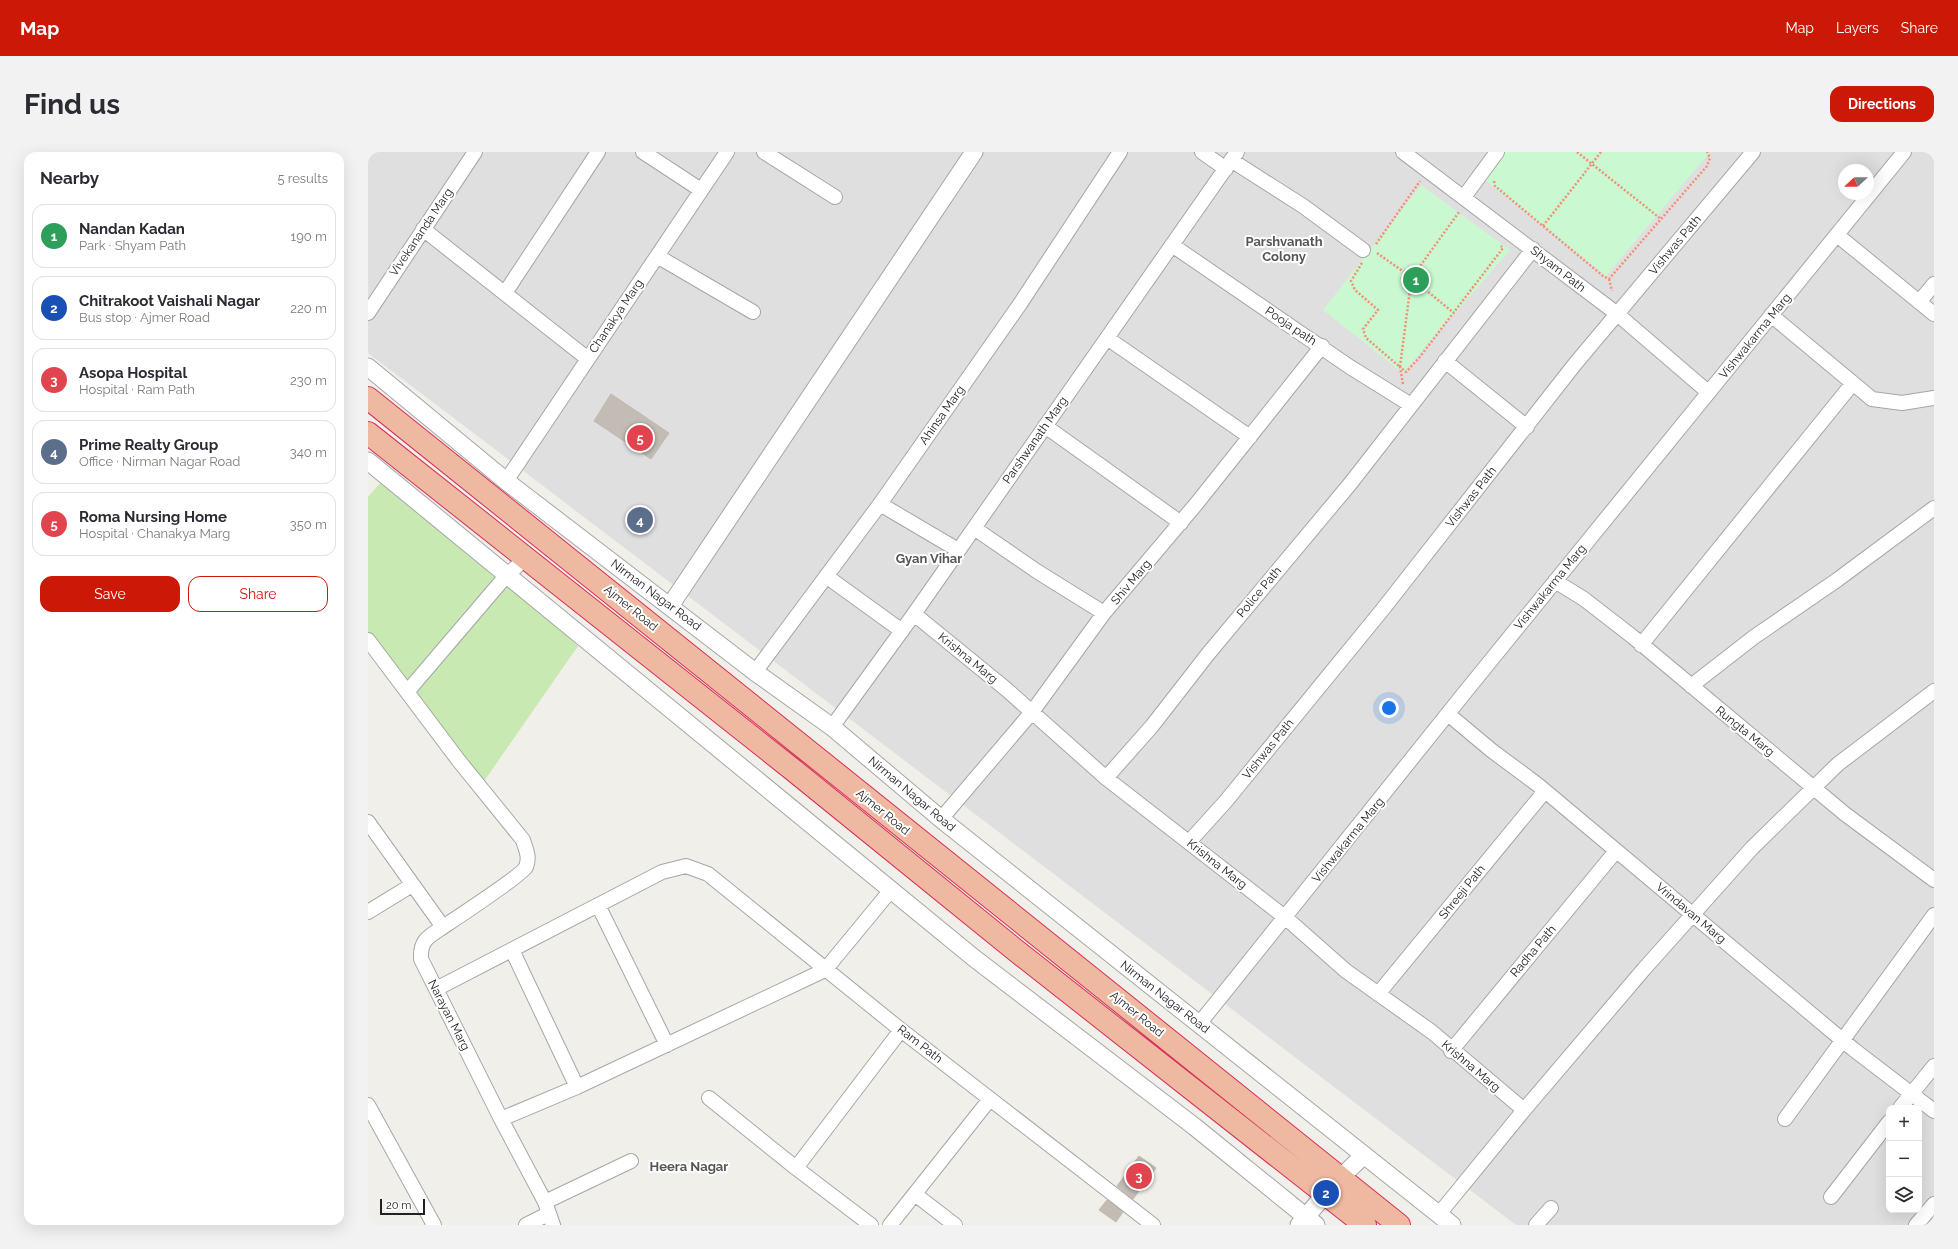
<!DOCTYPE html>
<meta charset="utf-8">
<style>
body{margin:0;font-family:Raleway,sans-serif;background:#f2f2f3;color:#2b2b33}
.controls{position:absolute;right:12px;bottom:12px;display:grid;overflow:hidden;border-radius:8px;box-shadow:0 4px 16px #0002}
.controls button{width:36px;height:36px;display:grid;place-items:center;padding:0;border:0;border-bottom:1px solid #e1e1e2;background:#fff;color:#2b2b33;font:20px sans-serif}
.compass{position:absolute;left:1470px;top:12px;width:36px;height:36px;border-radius:50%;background:#fff;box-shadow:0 4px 16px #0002;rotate:248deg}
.scale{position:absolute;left:12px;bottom:10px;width:45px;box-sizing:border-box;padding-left:4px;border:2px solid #222;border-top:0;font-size:11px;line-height:14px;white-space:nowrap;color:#222;-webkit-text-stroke:3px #fff;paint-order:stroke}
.you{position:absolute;left:1021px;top:556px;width:14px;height:14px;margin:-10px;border:3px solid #fff;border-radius:50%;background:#1a73e8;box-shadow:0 0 0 6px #1a73e833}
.badge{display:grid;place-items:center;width:26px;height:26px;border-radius:50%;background:#cc1807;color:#fff;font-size:13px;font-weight:700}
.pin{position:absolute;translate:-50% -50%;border:2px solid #fff;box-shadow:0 1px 4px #0006}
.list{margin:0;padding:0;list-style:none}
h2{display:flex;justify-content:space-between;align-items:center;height:52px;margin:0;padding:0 16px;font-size:17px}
h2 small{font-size:13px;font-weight:400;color:#7c7c81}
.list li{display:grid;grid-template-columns:26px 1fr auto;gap:12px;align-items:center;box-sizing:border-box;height:64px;margin:0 8px 8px;padding:0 8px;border:1px solid #e1e1e2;border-radius:12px}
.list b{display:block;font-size:15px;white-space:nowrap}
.list p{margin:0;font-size:13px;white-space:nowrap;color:#7c7c81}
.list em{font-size:13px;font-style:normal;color:#7c7c81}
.actions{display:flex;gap:8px;padding:12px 16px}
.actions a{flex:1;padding:9px 0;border:1px solid #cc1807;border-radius:12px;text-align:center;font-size:14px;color:#cc1807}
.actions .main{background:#cc1807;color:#fff}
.icon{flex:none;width:22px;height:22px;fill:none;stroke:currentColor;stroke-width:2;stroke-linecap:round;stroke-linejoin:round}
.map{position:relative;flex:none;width:1566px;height:1073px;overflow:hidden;border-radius:12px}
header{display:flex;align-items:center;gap:24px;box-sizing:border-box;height:56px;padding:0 20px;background:#cc1807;color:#fff}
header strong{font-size:19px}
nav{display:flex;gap:22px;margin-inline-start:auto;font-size:14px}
.intro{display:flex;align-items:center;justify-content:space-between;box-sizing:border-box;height:96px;padding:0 24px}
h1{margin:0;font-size:28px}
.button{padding:10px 18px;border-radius:12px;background:#cc1807;color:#fff;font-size:14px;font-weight:700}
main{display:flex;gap:24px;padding:0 24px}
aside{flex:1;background:#fff;border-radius:12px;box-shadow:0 4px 16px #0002}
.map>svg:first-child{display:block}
</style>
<header>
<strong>Map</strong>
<nav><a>Map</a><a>Layers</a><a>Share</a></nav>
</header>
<div class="intro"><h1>Find us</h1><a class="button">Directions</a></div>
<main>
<aside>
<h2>Nearby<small>5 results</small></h2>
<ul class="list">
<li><span class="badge" style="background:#2e9e5b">1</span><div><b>Nandan Kadan</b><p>Park · Shyam Path</p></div><em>190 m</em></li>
<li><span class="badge" style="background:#1a4fb4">2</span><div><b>Chitrakoot Vaishali Nagar</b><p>Bus stop · Ajmer Road</p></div><em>220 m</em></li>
<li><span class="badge" style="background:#e0444e">3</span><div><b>Asopa Hospital</b><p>Hospital · Ram Path</p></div><em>230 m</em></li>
<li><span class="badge" style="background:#5c6f8a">4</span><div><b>Prime Realty Group</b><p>Office · Nirman Nagar Road</p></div><em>340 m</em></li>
<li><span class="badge" style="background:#e0444e">5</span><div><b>Roma Nursing Home</b><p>Hospital · Chanakya Marg</p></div><em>350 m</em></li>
</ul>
<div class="actions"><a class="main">Save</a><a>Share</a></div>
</aside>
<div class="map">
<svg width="1566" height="1073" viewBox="0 0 1566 1073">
<rect width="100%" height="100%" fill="#f1efe9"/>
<path fill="#e0dfdf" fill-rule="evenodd" d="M0 0H1566V1073H1148L0 201ZM1476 18H1500V42H1476ZM1521 956H1551V1058H1521Z"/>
<path fill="#c8e9b1" d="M18 324 210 494 112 635 0 487V345Z"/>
<path fill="#c9f8d1" d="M1135 0H1342L1238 124 1116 27Z
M1053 33 1142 98 1035 221 955 158Z"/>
<path fill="#c2bcb5" stroke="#c3b8ab" d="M243 242 301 281 283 307 226 269Z
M771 1004 788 1016 765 1047 749 1034Z
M739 1048 755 1060 748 1070 731 1058Z"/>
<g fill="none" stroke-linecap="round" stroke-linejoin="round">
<defs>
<path id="minor" d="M275 0 333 38
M396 0 467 45
M834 0 858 17
M1035 0 1248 161 1340 240
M863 8 935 54 995 98
M1096 45 1129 0
M55 77 220 207
M1469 83 1566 162
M804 93 982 215 1043 253
M289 104 385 160
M137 141 230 0
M1551 150 1566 132
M0 161 107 0
M1403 163 1504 247 1534 251 1566 246
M739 186 882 285
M1077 209 1159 275
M677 274 813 371
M138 329 359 0
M512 352 590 398
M606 376 670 420 736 461
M458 424 534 479
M1187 429 1216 447 1265 485 1477 662 1566 728
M546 462 638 537 738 626 918 766 978 819 1064 880 1156 958
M0 488 91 609 155 688C158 698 162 705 158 715 154 723 87 767 75 775
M1273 493 1485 231
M387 520 512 352 652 152 752 0
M1323 534 1386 485 1469 428 1566 356
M39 540 138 424 158 406
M1080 562 1123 598 1170 633 1485 897 1566 959
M464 575 546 462 869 0
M738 626 784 574 840 502 982 332 1165 97
M573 667 664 560 736 461 829 351 954 194
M0 670 75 775C60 785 52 788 53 807L133 967 177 1050 185 1073
M821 690 858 649 1015 457 1207 212 1385 0
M230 753 299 893
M0 760 44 733
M144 798 209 935
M68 837 294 720 318 714 340 722 533 878 785 1073
M1010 842 1177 639
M831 872 1098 539 1536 0
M1083 899 1248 699
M341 946 428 1016
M0 953 66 1073
M1532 956 1566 914
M133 967 209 935 457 818 523 738
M1417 967 1566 763
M548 1043 587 1073
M1463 1045 1521 970
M177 1050 263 1009
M1071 1062 1156 958 1276 817 1384 696 1470 612 1566 539
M158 1073 180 1062
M503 1073 428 1016 533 878
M522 1073 622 947
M1168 1073 1183 1056
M1548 1073 1566 1052"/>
<path id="tertiary" d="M0 215 138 329 387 520 464 575 573 667 1084 1073
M0 309 606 806 827 975 948 1073
M302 454 606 0
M931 1073 965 1033 996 1003"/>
<path id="trunk" d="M0 246 1031 1073
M0 281 424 617 646 797 997 1073"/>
</defs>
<use href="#minor" stroke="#a6a6a6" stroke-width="16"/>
<use href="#tertiary" stroke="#a6a6a6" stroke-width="19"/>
<use href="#trunk" stroke="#d62f5a" stroke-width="24"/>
<path stroke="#f58e76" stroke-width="2.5" stroke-dasharray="2 2" stroke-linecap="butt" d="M1209 0 1293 67
M1126 29 1127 34 1235 124 1241 127 1339 14 1342 6 1339 0
M1175 74 1233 0
M1008 92 1052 29
M1009 101 1036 120
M994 111 983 129 987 138 1010 158 995 177 998 186 1032 215 1042 138
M1034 127a11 11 0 1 1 22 0a11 11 0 1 1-22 0Z
M1050 117 1091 60
M1241 127 1244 139
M1054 135 1086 161
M1035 232 1032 215 1038 220 1051 206 1135 96 1133 94"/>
<use href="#minor" stroke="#fff" stroke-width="14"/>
<use href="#tertiary" stroke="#fff" stroke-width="17"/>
<use href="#trunk" stroke="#efb8a1" stroke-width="22"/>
</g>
<g text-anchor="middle" stroke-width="4" stroke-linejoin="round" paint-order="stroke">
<g font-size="12" fill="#222" stroke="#fff">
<text transform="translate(53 80) rotate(-56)" y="4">Vivekananda Marg</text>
<text transform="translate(1307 93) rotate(-50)" y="4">Vishwas Path</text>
<text transform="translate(1190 117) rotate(38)" y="4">Shyam Path</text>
<text transform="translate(248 164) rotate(-56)" y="4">Chanakya Marg</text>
<text transform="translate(923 174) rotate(34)" y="4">Pooja path</text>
<text transform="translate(1387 184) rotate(-51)" y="4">Vishwakarma Marg</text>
<text transform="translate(574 263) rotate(-55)" y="4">Ahinsa Marg</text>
<text transform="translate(667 288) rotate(-55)" y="4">Parshwanath Marg</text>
<text transform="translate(1103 345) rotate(-52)" y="4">Vishwas Path</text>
<text transform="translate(763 430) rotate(-50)" y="4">Shiv Marg</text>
<text transform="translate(1182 435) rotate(-51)" y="4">Vishwakarma Marg</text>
<text transform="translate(891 440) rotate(-50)" y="4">Police Path</text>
<text transform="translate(288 443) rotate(37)" y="4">Nirman Nagar Road</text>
<text transform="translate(263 456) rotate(39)" y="4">Ajmer Road</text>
<text transform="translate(600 506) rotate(39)" y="4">Krishna Marg</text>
<text transform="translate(1377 579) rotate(39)" y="4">Rungta Marg</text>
<text transform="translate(900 597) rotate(-51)" y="4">Vishwas Path</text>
<text transform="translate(544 642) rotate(40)" y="4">Nirman Nagar Road</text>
<text transform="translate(515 660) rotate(39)" y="4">Ajmer Road</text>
<text transform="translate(980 688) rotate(-51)" y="4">Vishwakarma Marg</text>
<text transform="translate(849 712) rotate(38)" y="4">Krishna Marg</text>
<text transform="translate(1094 740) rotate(-51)" y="4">Shreeji Path</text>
<text transform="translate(1323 761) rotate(40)" y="4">Vrindavan Marg</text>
<text transform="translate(1165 799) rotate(-50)" y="4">Radha Path</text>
<text transform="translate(797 845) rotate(38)" y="4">Nirman Nagar Road</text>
<text transform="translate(769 862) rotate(39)" y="4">Ajmer Road</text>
<text transform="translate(81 863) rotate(63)" y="4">Narayan Marg</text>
<text transform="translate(552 892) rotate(38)" y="4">Ram Path</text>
<text transform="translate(1103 914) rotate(40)" y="4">Krishna Marg</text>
</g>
<g font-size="13" font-weight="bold" fill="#555" stroke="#fff">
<text x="916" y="94">Parshvanath<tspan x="916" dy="15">Colony</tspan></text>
<text x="561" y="411">Gyan Vihar</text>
<text x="321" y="1019">Heera Nagar</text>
</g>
</g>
</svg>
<div class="controls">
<button>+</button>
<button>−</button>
<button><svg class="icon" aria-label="layers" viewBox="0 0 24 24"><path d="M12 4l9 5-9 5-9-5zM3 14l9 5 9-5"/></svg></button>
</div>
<svg class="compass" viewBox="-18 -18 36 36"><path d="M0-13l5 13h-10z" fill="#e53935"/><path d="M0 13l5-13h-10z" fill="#7c7c81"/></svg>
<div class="scale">20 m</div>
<div class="you"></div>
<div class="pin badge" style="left:1048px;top:128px;background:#2e9e5b">1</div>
<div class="pin badge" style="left:958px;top:1041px;background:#1a4fb4">2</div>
<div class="pin badge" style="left:771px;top:1024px;background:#e0444e">3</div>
<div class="pin badge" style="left:272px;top:368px;background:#5c6f8a">4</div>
<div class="pin badge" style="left:272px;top:286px;background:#e0444e">5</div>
</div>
</main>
